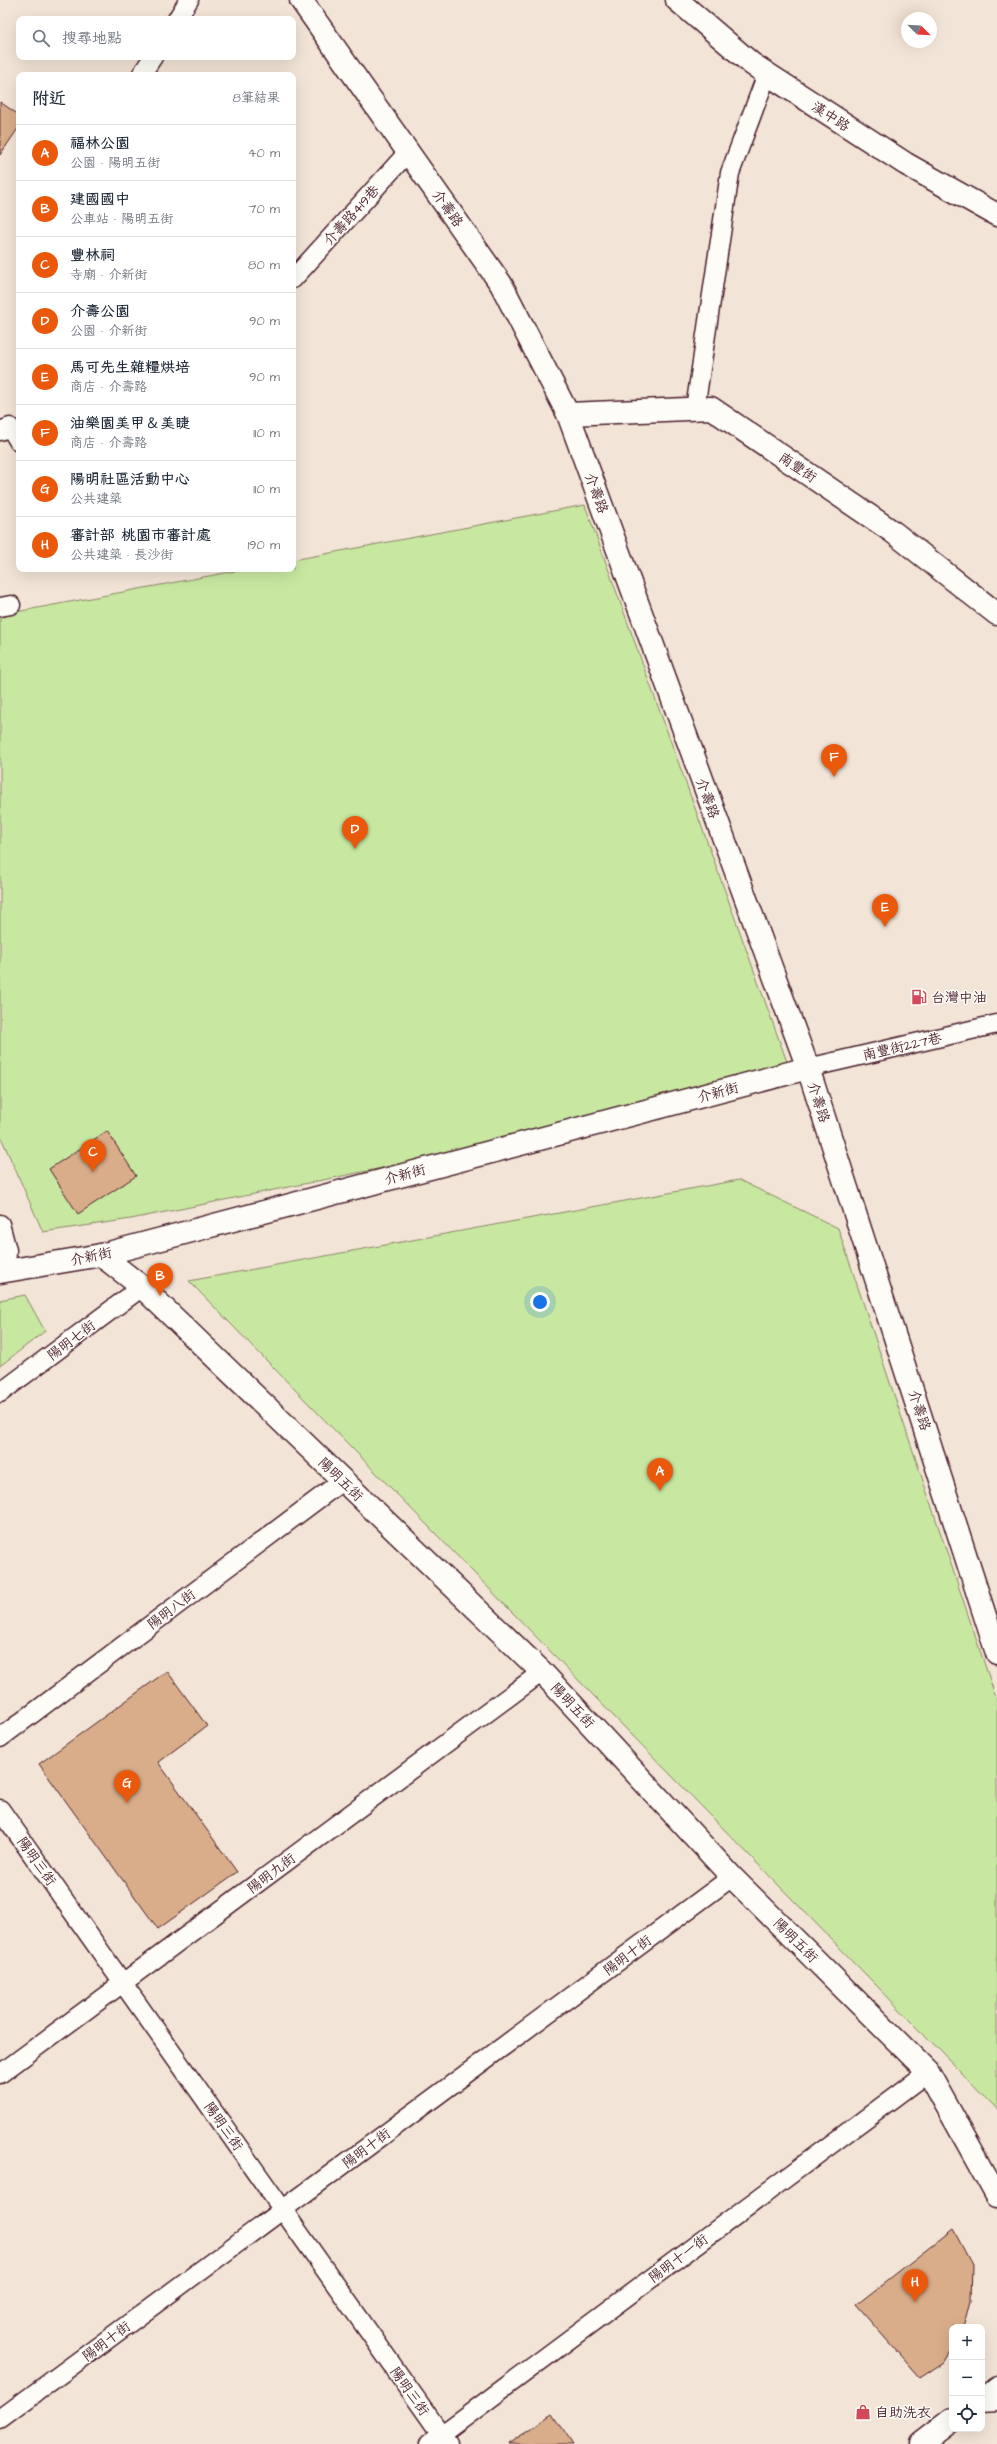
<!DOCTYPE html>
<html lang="zh-TW">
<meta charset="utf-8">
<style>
body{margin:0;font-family:"Architects Daughter","LXGW WenKai TC",sans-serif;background:#f6f6f7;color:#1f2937}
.controls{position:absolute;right:12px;bottom:12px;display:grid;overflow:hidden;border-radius:8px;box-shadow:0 4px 16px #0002}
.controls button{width:36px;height:36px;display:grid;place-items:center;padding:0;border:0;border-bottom:1px solid #e0e1e3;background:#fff;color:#1f2937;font:20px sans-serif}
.compass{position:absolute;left:901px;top:12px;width:36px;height:36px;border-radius:50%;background:#fff;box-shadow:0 4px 16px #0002;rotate:114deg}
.you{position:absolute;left:540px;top:1302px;width:14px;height:14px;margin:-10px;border:3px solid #fff;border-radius:50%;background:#1a73e8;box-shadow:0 0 0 6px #1a73e833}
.badge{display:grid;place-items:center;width:26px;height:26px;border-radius:50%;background:#ea580c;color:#fff;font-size:13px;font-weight:700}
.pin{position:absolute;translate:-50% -33px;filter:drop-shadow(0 1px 2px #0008)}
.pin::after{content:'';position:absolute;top:21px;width:14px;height:12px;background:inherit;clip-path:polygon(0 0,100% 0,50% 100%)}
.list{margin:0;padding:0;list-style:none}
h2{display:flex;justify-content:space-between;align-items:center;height:52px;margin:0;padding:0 16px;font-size:17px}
h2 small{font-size:13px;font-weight:400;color:#747a83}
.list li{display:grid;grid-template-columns:26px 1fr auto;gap:12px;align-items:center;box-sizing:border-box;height:56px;padding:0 16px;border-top:1px solid #e0e1e3}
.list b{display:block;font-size:15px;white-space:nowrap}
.list p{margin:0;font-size:13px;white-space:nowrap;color:#747a83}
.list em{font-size:13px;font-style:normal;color:#747a83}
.icon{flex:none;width:22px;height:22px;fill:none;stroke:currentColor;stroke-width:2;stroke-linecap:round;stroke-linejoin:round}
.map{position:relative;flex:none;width:997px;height:2444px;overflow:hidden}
.search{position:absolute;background:#fff;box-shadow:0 4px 16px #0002;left:16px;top:16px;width:280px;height:44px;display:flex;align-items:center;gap:10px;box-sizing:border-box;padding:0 14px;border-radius:8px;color:#747a83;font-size:15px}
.panel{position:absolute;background:#fff;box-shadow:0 4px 16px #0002;left:16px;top:72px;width:280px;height:500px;border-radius:8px}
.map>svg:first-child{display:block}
</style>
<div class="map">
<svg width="997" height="2444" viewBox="0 0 997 2444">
<rect width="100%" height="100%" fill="#f2e4d6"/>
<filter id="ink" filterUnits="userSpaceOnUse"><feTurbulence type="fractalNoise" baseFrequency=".025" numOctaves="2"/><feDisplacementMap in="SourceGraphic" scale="8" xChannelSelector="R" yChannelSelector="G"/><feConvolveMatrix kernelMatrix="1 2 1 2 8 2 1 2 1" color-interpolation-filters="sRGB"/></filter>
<g filter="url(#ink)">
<path fill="#c8e8a1" stroke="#898466" d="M585 505 795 1084 131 1219 43 1232 0 1135V615L246 569H293V560Z
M739 1180 838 1228 997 1701V2109L189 1281Z
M25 1295 45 1331 0 1366V1300Z"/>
<path fill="#d9ad8a" stroke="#4a1f2b" d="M0 102 19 115V127L0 155Z
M107 1131 136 1176 78 1214 49 1169Z
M167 1671 207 1726 158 1762 237 1872 158 1929 39 1764Z
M953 2229 972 2265 971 2300 964 2327H952V2349L944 2362 920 2378 856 2305Z
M553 2414 573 2444H508Z"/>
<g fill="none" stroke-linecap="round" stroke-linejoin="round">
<defs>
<path id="service" d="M177 19 189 0
M141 75 153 57
M293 279 409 151
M695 409 730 173 767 74
M0 431 10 427 19 442
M0 607 11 605
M808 1068 997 1024
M0 1224 7 1250 6 1271
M0 1393 142 1287
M0 1738 342 1481
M0 1809 448 2444
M0 2074 542 1672
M0 2419 732 1877
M429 2444 928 2072"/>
<path id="minor" d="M677 0 752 64 906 164 997 215
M568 414 711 408 893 532 997 614
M101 1255 142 1287 542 1672 732 1877 928 2072 997 2196
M982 2398 997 2386
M921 2444 952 2420"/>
<path id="tertiary" d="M0 1272 101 1255 808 1068"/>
<path id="primary" d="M301 0 501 284 568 414 808 1068 997 1653
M982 2400 997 2399"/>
</defs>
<use href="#service" stroke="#4a1f2b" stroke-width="21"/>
<use href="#minor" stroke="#4a1f2b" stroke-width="25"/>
<use href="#tertiary" stroke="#4a1f2b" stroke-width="25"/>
<use href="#primary" stroke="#4a1f2b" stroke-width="25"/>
<use href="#service" stroke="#fdfcf7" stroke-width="18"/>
<use href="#minor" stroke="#fdfcf7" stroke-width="22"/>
<use href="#tertiary" stroke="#fdfcf7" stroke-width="22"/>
<use href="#primary" stroke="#fdfcf7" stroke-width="22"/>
</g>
</g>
<defs>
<symbol id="fuel-bare" viewBox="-9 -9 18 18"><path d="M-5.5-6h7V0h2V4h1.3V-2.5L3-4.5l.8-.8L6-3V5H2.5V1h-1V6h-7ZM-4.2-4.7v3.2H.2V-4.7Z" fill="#d1495b" stroke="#fdfcf7" stroke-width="2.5" paint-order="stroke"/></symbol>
<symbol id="shop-bare" viewBox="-9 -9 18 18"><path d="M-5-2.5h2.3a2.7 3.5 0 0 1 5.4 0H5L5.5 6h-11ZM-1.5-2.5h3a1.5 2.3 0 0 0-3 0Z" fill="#d1495b" stroke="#fdfcf7" stroke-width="2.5" paint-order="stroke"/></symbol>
</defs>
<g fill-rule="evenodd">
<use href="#fuel-bare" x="908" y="986" width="22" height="22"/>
<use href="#shop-bare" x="852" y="2401" width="22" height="22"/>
</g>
<g text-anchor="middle" stroke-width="3" stroke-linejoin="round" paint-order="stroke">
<g font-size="14" fill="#4a1f2b" stroke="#fdfcf7">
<text transform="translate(831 116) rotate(33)" y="5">漢中路</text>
<text transform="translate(448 208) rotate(55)" y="5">介壽路</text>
<text transform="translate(351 215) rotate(-48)" y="5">介壽路419巷</text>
<text transform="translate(798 467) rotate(34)" y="5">南豐街</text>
<text transform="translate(597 493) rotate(70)" y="5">介壽路</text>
<text transform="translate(708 798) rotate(70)" y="5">介壽路</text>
<text transform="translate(902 1046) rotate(-13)" y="5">南豐街227巷</text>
<text transform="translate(718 1092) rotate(-15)" y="5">介新街</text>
<text transform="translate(819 1102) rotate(72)" y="5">介壽路</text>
<text transform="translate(405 1174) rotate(-15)" y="5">介新街</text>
<text transform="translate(91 1256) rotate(-12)" y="5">介新街</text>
<text transform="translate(71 1340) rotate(-37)" y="5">陽明七街</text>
<text transform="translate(920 1410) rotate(72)" y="5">介壽路</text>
<text transform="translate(341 1479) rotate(44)" y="5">陽明五街</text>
<text transform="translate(171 1609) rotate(-37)" y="5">陽明八街</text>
<text transform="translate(573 1705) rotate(47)" y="5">陽明五街</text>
<text transform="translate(37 1861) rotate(55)" y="5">陽明三街</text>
<text transform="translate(271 1873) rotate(-37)" y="5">陽明九街</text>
<text transform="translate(796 1940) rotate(45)" y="5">陽明五街</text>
<text transform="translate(627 1955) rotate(-37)" y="5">陽明十街</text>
<text transform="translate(224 2126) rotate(55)" y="5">陽明三街</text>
<text transform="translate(366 2148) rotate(-37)" y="5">陽明十街</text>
<text transform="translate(678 2258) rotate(-37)" y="5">陽明十一街</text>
<text transform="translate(106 2341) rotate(-37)" y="5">陽明十街</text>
<text transform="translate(410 2391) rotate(55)" y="5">陽明三街</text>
</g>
<g font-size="14" fill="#4a1f2b" stroke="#fdfcf7" text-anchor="start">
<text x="931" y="1002">台灣中油</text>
<text x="875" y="2417">自助洗衣</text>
</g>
</g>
</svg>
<div class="controls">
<button>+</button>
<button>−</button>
<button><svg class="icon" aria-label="locate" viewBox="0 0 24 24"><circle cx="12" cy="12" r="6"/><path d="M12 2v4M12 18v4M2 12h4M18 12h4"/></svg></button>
</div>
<svg class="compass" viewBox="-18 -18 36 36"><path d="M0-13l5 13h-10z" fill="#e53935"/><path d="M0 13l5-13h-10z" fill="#747a83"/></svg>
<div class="you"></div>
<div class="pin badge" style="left:660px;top:1491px">A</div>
<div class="pin badge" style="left:160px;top:1296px">B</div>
<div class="pin badge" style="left:93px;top:1172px">C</div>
<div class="pin badge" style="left:355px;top:849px">D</div>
<div class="pin badge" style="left:885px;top:927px">E</div>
<div class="pin badge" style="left:834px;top:777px">F</div>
<div class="pin badge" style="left:127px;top:1803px">G</div>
<div class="pin badge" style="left:915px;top:2302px">H</div>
<div class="search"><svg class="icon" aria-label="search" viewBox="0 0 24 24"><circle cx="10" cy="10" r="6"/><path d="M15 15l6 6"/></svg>搜尋地點</div>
<section class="panel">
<h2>附近<small>8筆結果</small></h2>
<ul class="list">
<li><span class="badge">A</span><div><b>福林公園</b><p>公園 · 陽明五街</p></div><em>40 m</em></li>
<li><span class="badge">B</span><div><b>建國國中</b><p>公車站 · 陽明五街</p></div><em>70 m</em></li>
<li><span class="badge">C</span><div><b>豐林祠</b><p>寺廟 · 介新街</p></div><em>80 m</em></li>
<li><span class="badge">D</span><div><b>介壽公園</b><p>公園 · 介新街</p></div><em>90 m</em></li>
<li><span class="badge">E</span><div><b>馬可先生雜糧烘培</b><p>商店 · 介壽路</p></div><em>90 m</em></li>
<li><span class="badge">F</span><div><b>油樂園美甲＆美睫</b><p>商店 · 介壽路</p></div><em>110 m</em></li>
<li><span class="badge">G</span><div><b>陽明社區活動中心</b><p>公共建築</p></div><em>110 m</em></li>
<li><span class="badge">H</span><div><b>審計部 桃園市審計處</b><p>公共建築 · 長沙街</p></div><em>190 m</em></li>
</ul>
</section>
</div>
